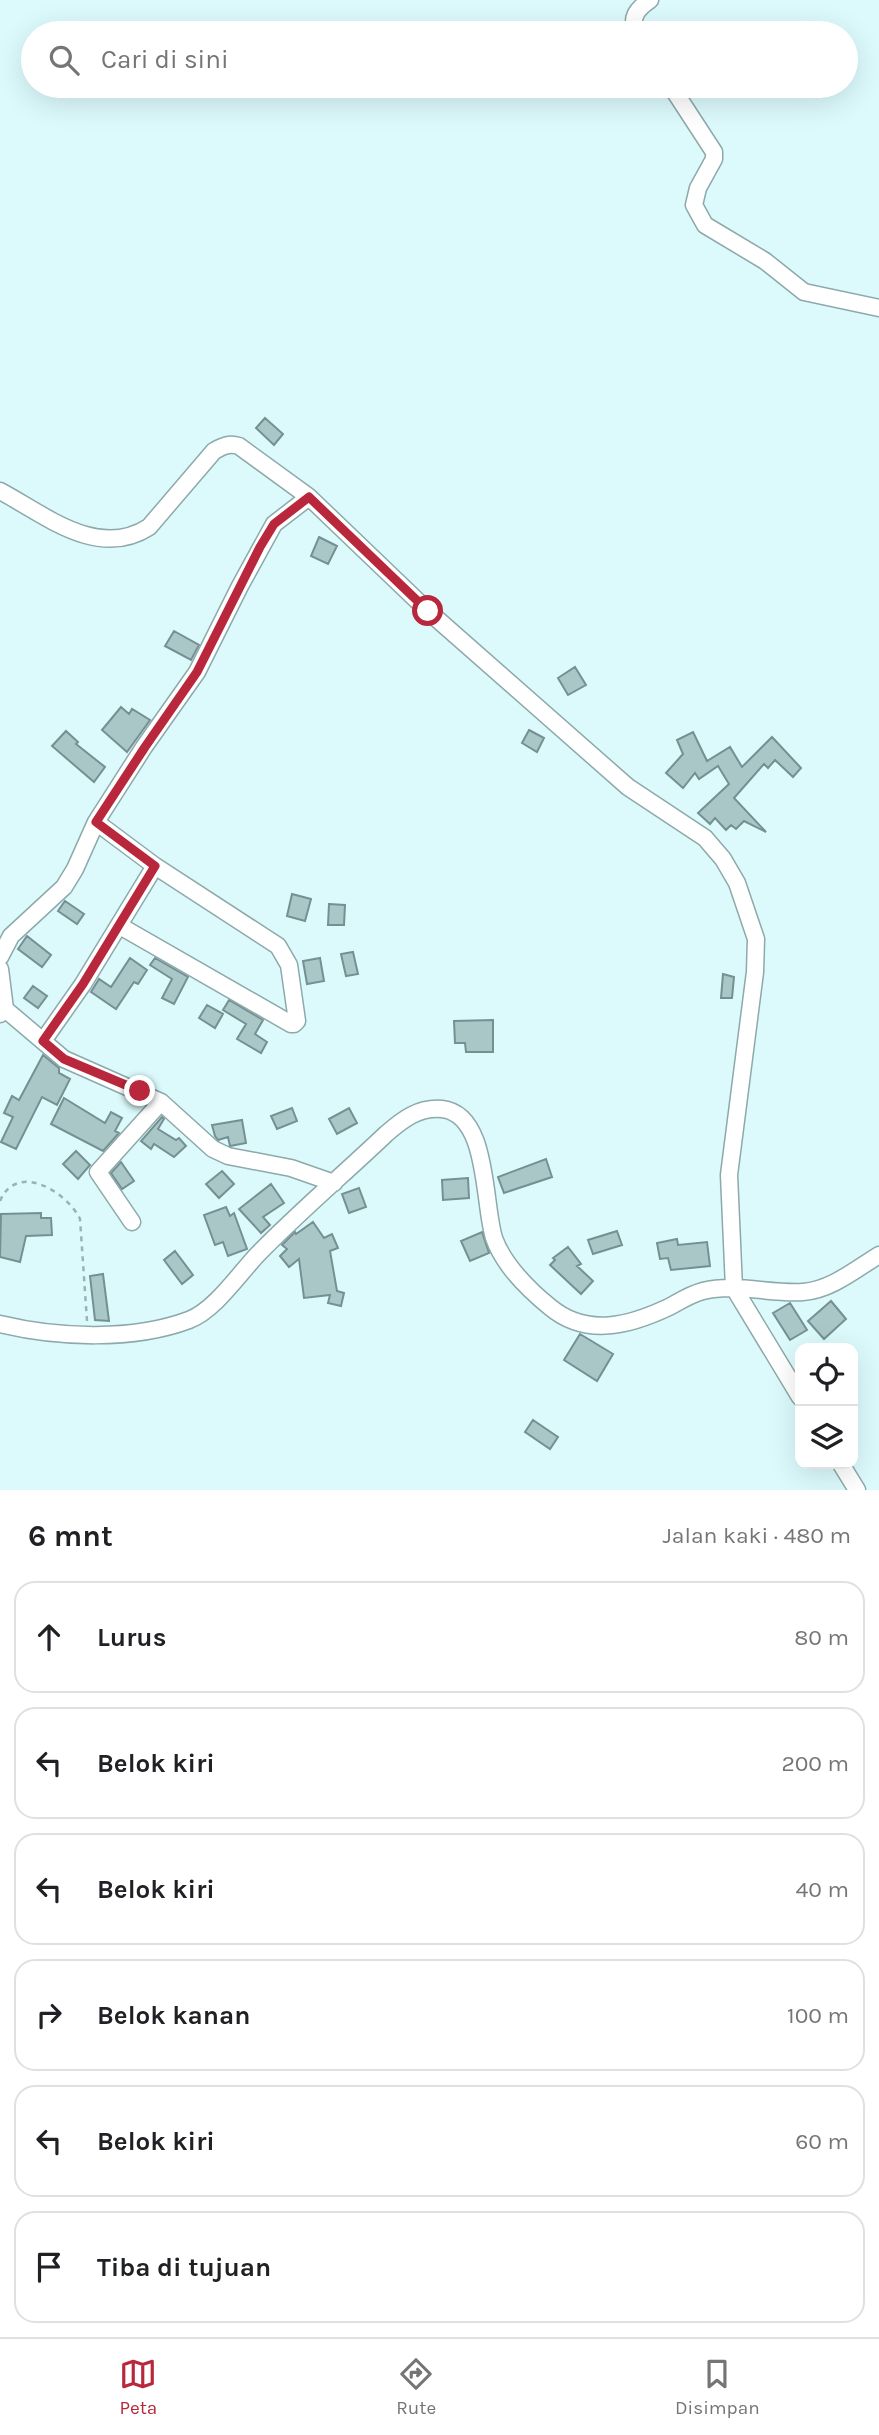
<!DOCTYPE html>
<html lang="id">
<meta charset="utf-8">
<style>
body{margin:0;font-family:Karla,sans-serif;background:#f6f6f6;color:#202124}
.controls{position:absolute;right:21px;bottom:21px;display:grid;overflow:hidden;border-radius:14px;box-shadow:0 7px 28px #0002}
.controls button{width:63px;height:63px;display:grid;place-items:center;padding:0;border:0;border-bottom:2px solid #e0e0e0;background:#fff;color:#202124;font:35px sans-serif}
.stop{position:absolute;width:21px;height:21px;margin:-16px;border:5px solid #b8273b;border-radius:50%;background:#fff}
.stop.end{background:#b8273b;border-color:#fff;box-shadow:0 2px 7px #0008}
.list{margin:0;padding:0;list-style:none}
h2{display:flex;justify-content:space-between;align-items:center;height:91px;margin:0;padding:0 28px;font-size:30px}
h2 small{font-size:23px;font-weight:400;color:#757577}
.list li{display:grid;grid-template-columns:46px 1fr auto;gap:21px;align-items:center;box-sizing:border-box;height:112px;margin:0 14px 14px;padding:0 14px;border:2px solid #e0e0e0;border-radius:21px}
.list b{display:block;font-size:26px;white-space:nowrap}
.list em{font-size:23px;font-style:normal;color:#757577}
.icon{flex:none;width:38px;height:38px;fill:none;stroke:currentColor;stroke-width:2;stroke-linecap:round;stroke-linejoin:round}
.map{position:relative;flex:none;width:879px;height:1490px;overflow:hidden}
.search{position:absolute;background:#fff;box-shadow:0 7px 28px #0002;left:21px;right:21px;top:21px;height:77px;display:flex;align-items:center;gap:18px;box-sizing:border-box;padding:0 24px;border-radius:38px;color:#757577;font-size:26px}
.sheet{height:847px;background:#fff}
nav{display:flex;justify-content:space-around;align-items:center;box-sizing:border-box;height:98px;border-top:2px solid #e0e0e0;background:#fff;font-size:19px;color:#757577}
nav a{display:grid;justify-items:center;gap:4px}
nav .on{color:#b8273b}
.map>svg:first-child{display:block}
</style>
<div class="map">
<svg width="879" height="1490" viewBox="0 0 879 1490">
<rect width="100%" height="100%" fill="#dcfafc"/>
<path fill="#aac7c8" stroke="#759092" stroke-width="2" d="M265 418 283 434 274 445 256 428Z
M319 537 337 546 328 564 311 556Z
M174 631 199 645 191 660 165 646Z
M575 667 586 685 568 695 558 678Z
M121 707 129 714 132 709 150 720 127 752 102 730Z
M529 730 544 738 537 752 522 743Z
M66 731 78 742 76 744 105 767 94 782 52 746Z
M693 732 707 761 730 747 742 767 772 737 801 768 793 777 775 760 768 768 764 764 734 798 766 832 744 821 736 829 731 825 726 830 715 818 710 824 698 813 729 784 718 766 699 779 695 773 683 788 666 773 683 754 677 740Z
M292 894 311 899 305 921 287 916Z
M65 901 84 914 77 924 58 911Z
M329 904 345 905 344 925H328Z
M27 936 51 955 42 967 18 949Z
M353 952 358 974 346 976 341 954Z
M130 958 147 970 138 984 134 982 116 1009 91 992 99 979 111 987Z
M155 958 188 977 174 1004 162 998 172 979 150 965Z
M320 958 324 981 307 984 303 961Z
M723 974 734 977 732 998H721Z
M33 986 47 996 38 1008 24 998Z
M229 1000 263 1020 255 1034 267 1042 261 1053 237 1039 246 1024 223 1010Z
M207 1005 223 1014 215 1028 199 1018Z
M493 1020V1052H466L465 1043H455L454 1021Z
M43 1055 59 1068V1073L70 1079 57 1105 42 1097 16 1149 1 1142 13 1117 4 1113 12 1096 19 1100Z
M64 1098 105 1123 111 1112 122 1118 115 1131 119 1133 103 1151 51 1124Z
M292 1108 297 1121 277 1129 271 1116Z
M349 1108 357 1123 337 1134 329 1119Z
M162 1117 164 1119 158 1129 176 1140 179 1138 186 1146 174 1157 154 1144 151 1149 141 1141Z
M242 1120 246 1143 230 1146 228 1137 218 1140 215 1136 212 1125Z
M76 1151 90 1165 78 1179 63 1164Z
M546 1159 552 1177 504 1193 498 1177Z
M121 1162 134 1181 122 1189 111 1173Z
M222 1171 234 1184 219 1198 206 1184Z
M468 1178 469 1198 443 1200 442 1180Z
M271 1184 284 1203 263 1217 270 1225 261 1233 239 1209Z
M359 1188 366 1207 349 1213 342 1194Z
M226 1207 230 1216 234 1213 247 1249 228 1256 223 1242 215 1245 204 1215Z
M41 1213V1218H51L52 1235 26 1236 20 1262 0 1257 1 1214Z
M313 1222 324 1238 332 1234 338 1248 330 1251 337 1291 344 1293 341 1306 328 1303 330 1295 304 1298 299 1259 289 1267 280 1256 287 1249 282 1245 295 1232 296 1234Z
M617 1231 622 1245 593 1254 588 1240Z
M482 1232 489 1253 470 1261 461 1241Z
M677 1239 678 1245 707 1242 710 1266 671 1270 668 1258 660 1259 657 1243Z
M568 1247 581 1264 577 1266 593 1281 581 1294 550 1265 555 1260 553 1258Z
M175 1251 193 1275 182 1284 164 1260Z
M103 1274 109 1321 95 1320 90 1276Z
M831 1301 846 1319 824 1339 808 1321Z
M790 1303 807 1330 790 1340 773 1313Z
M580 1334 613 1354 597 1381 564 1360Z
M533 1420 558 1437 550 1449 525 1432Z"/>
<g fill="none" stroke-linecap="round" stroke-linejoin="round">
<defs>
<path id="street" d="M636 33C630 17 637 9 650 0
M671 86 714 152V159L698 188 694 205 705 225 765 261 804 292 879 308
M0 491C45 515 98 560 149 527L214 451C223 446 229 443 239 446L309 497 428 611 628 787 705 838 723 859 737 883 756 939 755 972 729 1175 734 1288 800 1397
M96 822 155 866 278 946 289 965 297 1021 294 1024H291L120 926
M0 957 11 936 64 887 75 869 96 822 144 747 197 672 240 586 274 524 309 497
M0 969 5 1009 0 1014
M5 1009 64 1059 161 1102 213 1149 228 1156 291 1168 334 1183
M43 1041 83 984 155 866
M132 1222 98 1172 161 1102
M0 1324C58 1338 133 1341 189 1320 215 1310 239 1274 258 1254 299 1212 344 1174 386 1134 403 1119 419 1107 442 1109 489 1114 483 1203 494 1238 503 1264 529 1290 550 1307 587 1338 631 1325 669 1307 680 1301 691 1294 703 1291 736 1283 770 1294 803 1292 831 1290 856 1269 879 1255
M841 1464 857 1490"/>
</defs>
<use href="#street" stroke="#8da9aa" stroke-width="19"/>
<path stroke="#9bb2b3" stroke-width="2.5" stroke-dasharray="5 5" stroke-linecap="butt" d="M0 1201C17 1161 67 1192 80 1219L87 1321"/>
<use href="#street" stroke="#fff" stroke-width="16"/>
</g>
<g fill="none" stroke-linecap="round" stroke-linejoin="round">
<path stroke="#b8273b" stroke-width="9" d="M140 1091 64 1059 43 1041 83 984 155 866 96 822 145 747 197 672 260 547 274 524 309 497 428 611"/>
</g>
</svg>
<div class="controls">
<button><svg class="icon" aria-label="locate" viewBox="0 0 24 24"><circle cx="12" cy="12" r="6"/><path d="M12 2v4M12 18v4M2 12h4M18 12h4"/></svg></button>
<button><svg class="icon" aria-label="layers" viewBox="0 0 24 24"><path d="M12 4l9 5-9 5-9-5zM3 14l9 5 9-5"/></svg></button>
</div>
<div class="stop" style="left:428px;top:611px"></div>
<div class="stop end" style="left:140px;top:1091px"></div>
<div class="search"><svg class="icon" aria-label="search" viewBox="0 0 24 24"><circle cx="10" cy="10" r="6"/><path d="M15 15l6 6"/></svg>Cari di sini</div>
</div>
<section class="sheet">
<h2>6 mnt<small>Jalan kaki · 480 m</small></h2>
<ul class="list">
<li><svg class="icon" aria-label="ahead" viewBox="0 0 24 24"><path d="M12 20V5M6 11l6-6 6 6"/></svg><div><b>Lurus</b></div><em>80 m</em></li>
<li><svg class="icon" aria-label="left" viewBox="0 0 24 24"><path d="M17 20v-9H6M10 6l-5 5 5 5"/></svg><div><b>Belok kiri</b></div><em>200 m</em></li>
<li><svg class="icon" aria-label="left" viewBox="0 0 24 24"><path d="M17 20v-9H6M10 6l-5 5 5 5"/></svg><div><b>Belok kiri</b></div><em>40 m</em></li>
<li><svg class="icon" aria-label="right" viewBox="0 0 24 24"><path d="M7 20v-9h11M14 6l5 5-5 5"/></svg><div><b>Belok kanan</b></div><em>100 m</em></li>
<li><svg class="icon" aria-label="left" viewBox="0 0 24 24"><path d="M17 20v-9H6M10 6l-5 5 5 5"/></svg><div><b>Belok kiri</b></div><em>60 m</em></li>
<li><svg class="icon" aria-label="arrive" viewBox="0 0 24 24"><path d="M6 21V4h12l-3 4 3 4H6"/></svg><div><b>Tiba di tujuan</b></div></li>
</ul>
</section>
<nav>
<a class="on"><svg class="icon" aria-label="map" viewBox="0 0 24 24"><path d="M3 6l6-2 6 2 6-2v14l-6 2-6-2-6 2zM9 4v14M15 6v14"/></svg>Peta</a>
<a><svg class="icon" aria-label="directions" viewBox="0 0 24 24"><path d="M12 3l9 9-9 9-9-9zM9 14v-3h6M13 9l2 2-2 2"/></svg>Rute</a>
<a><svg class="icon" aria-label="saved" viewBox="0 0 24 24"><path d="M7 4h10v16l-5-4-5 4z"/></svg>Disimpan</a>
</nav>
